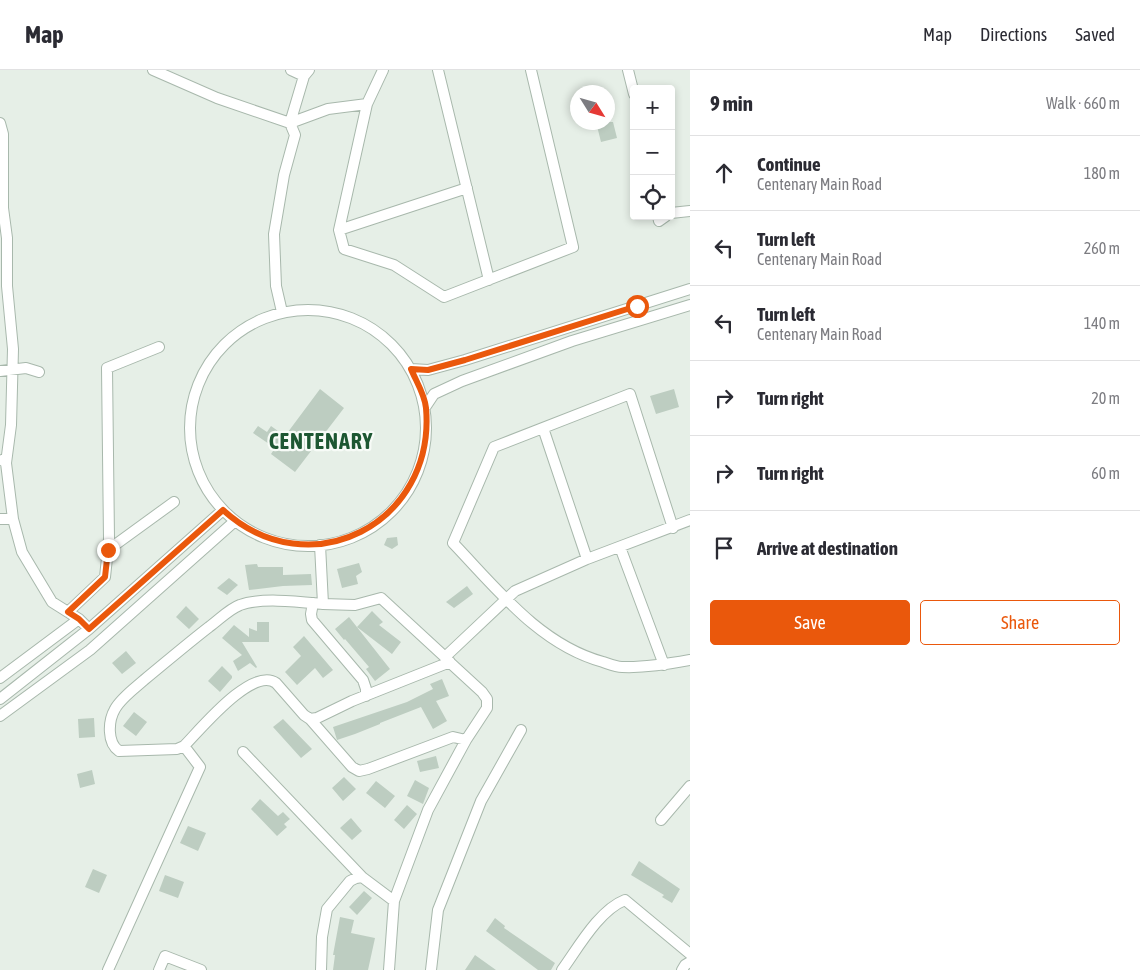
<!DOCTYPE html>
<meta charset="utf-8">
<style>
body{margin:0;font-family:"Asap Condensed",sans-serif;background:#f7f7f7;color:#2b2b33}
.controls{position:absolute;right:15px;top:15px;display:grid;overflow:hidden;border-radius:5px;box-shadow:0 2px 8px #0003}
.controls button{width:45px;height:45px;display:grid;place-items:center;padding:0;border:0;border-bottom:1px solid #e1e1e2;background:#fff;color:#2b2b33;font:25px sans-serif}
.compass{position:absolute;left:570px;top:15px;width:45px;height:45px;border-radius:50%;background:#fff;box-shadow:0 2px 8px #0003;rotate:127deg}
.stop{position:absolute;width:15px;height:15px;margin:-11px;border:4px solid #ea580c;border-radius:50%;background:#fff}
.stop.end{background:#ea580c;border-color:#fff;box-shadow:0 1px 5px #0008}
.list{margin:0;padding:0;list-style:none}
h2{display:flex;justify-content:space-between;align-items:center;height:65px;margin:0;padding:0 20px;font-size:21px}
h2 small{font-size:16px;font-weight:400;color:#7c7c81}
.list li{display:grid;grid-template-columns:32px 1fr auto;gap:15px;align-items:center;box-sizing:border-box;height:75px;padding:0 20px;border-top:1px solid #e1e1e2}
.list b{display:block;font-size:19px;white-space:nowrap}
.list p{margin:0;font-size:16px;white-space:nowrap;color:#7c7c81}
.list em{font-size:16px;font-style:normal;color:#7c7c81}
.actions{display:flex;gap:10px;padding:15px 20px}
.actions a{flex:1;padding:11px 0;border:1px solid #ea580c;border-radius:5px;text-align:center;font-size:18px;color:#ea580c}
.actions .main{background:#ea580c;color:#fff}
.icon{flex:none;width:28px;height:28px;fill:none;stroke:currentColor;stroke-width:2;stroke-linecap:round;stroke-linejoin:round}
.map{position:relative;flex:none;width:690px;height:900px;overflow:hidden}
header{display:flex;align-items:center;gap:30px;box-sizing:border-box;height:70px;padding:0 25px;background:#fff;border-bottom:1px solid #e1e1e2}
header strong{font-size:24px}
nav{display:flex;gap:28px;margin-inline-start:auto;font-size:18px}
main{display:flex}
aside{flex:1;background:#fff}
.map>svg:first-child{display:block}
</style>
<header>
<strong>Map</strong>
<nav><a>Map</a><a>Directions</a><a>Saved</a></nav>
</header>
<main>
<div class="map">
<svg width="690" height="900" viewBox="0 0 690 900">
<rect width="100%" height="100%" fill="#e6efe7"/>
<path fill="#bdcdc1" d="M596 52H613L617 68 601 72Z
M320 319 344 338 295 402 271 384 275 378 253 363 258 356 267 362 271 356 285 366Z
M674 319 679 337 656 344 650 326Z
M397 467 398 475 392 479 384 475 387 468Z
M359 493 362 502 356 506 358 514 342 518 337 499Z
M257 494 258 497H283V505L311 504 312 515 283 516 249 520 245 495Z
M229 508 238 515 227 525 217 518Z
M467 516 473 524 454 538 446 532Z
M186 536 199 549 189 559 176 547Z
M372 541 383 552 379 555 401 572 392 584 357 557Z
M349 547 390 599 375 611 366 599 369 597 345 569 344 570 335 559Z
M257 552H269V572H242L257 597 256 598 250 593 238 601 233 591 242 585 222 568 234 555 249 567V558L257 561Z
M304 566 333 600 323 608 315 598 297 615 285 602 301 586 293 577Z
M126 581 136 593 122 604 112 593Z
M222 596 232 606V608L220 622 208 611Z
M442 609 449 626 436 631 447 651 433 659 421 637 380 653V654L355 664 337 670 333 657 407 632 433 619 430 614Z
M134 642 147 652 136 666 123 656Z
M94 648 95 667 79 668 78 649Z
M283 649 312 679 301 688 273 657Z
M436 686 439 698 420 702 417 691Z
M92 700 95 714 80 718 77 704Z
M344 707 356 719 343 731 332 718Z
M415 710 429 718 423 734 407 726Z
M376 711 395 726 385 738 366 723Z
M260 729 278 746 283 742 290 749 284 754 287 757 277 766 251 739Z
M407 735 417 744 404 759 394 750Z
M351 748 362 761 352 770 340 758Z
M188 756 206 763 198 781 180 773Z
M639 791 680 819 672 833 662 827 664 825 631 805Z
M93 799 107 805 99 823 85 817Z
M165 805 184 812 178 828 159 821Z
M364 821 372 828 357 845 349 837Z
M340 847 354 850 351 863 375 868 368 900H333L335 885H333Z
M495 848 505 856 504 858 555 893 551 900H538L486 861Z
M475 885 496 900H465Z"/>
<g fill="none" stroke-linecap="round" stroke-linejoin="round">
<defs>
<path id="minor" d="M153 0 217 28 290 53 295 65 284 105 274 164 276 216 282 242
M291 0 304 6
M383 0 367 34 339 160 344 179 394 195 444 227 573 177 531 0
M438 0 489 210
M628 0 634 24
M0 53 3 64V138L7 168V216L13 279 11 355 6 393
M290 53 328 39 367 34
M290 53 304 6 309 0
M671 143 690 141
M658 146 659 151 666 146
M339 160 467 118
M190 358a118 118 0 1 1 236 0a118 118 0 1 1-236 0Z
M411 299 428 300 465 290 690 219
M0 301 26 298 39 302
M426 336 434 324 462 311 572 271 690 235
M543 358 587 489
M2 390 6 393 13 449
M0 449H13L22 482 52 532 79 549 89 559
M673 458 630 324 494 377 453 473C497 519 540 575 603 592 609 594 616 597 622 597 645 598 668 594 690 590
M320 475 323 534 355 535 381 528 445 587 515 521 587 489 690 450
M620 477 664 595
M108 480 174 432
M313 533 311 544 312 550 363 610 366 619V626
M323 534C302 532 260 527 240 535 229 539 219 550 209 557 187 574 166 592 144 610 135 618 121 628 115 639 108 651 107 673 119 681L177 679 184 676C200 660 252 596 276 613L304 645 310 649 317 648 352 631 450 592
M68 542 105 507 109 469 107 298 159 277
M0 608 79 549
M0 629 89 559 223 440
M0 646 90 580 235 451
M310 649 352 697 359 701 368 699 453 667 466 670
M243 682 362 807
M661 750 690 716
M108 900 200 697 184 676
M159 900 165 886 201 900
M321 900 322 867 327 839 350 811 356 808 362 807 394 831
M389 900 394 831 428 740 466 670 487 638V629L482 622 445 588
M431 900 438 840 481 731 521 660
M562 900C578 878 599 840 625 830L690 884
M682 900 685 895 690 892"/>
</defs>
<use href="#minor" stroke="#a8b8ac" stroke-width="12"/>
<use href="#minor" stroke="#fff" stroke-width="10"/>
</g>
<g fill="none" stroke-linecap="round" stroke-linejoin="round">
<path stroke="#ea580c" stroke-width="6" d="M108 480 105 507 68 542 79 549 89 559 223 440C310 519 436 453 426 338 425 325 416 311 411 299L428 300 465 290 637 236"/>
</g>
<g text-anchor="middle" stroke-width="4.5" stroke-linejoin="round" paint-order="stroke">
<g font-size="22" font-weight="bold" letter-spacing="1" fill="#1d5732" stroke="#f7fbf7">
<text x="321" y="379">CENTENARY</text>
</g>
</g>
</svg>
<div class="controls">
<button>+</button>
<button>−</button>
<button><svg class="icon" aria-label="locate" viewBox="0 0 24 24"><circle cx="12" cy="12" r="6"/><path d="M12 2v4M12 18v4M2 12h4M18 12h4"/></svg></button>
</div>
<svg class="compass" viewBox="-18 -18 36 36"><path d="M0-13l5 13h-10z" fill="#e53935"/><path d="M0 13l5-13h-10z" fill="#7c7c81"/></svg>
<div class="stop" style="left:637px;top:236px"></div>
<div class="stop end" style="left:108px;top:480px"></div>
</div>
<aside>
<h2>9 min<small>Walk · 660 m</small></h2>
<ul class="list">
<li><svg class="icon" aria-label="ahead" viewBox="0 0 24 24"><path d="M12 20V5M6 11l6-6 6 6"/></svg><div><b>Continue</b><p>Centenary Main Road</p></div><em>180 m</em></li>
<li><svg class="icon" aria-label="left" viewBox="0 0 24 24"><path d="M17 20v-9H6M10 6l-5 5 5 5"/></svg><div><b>Turn left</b><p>Centenary Main Road</p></div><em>260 m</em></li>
<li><svg class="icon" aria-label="left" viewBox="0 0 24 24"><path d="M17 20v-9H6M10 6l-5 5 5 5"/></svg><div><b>Turn left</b><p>Centenary Main Road</p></div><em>140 m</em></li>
<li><svg class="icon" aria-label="right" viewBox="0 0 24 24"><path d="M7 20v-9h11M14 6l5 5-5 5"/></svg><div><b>Turn right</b></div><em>20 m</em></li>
<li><svg class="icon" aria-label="right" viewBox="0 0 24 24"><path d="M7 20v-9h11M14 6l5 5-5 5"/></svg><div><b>Turn right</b></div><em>60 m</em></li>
<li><svg class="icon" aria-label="arrive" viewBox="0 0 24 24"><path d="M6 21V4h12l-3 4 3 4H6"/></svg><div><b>Arrive at destination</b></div></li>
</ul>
<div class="actions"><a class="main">Save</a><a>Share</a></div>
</aside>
</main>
